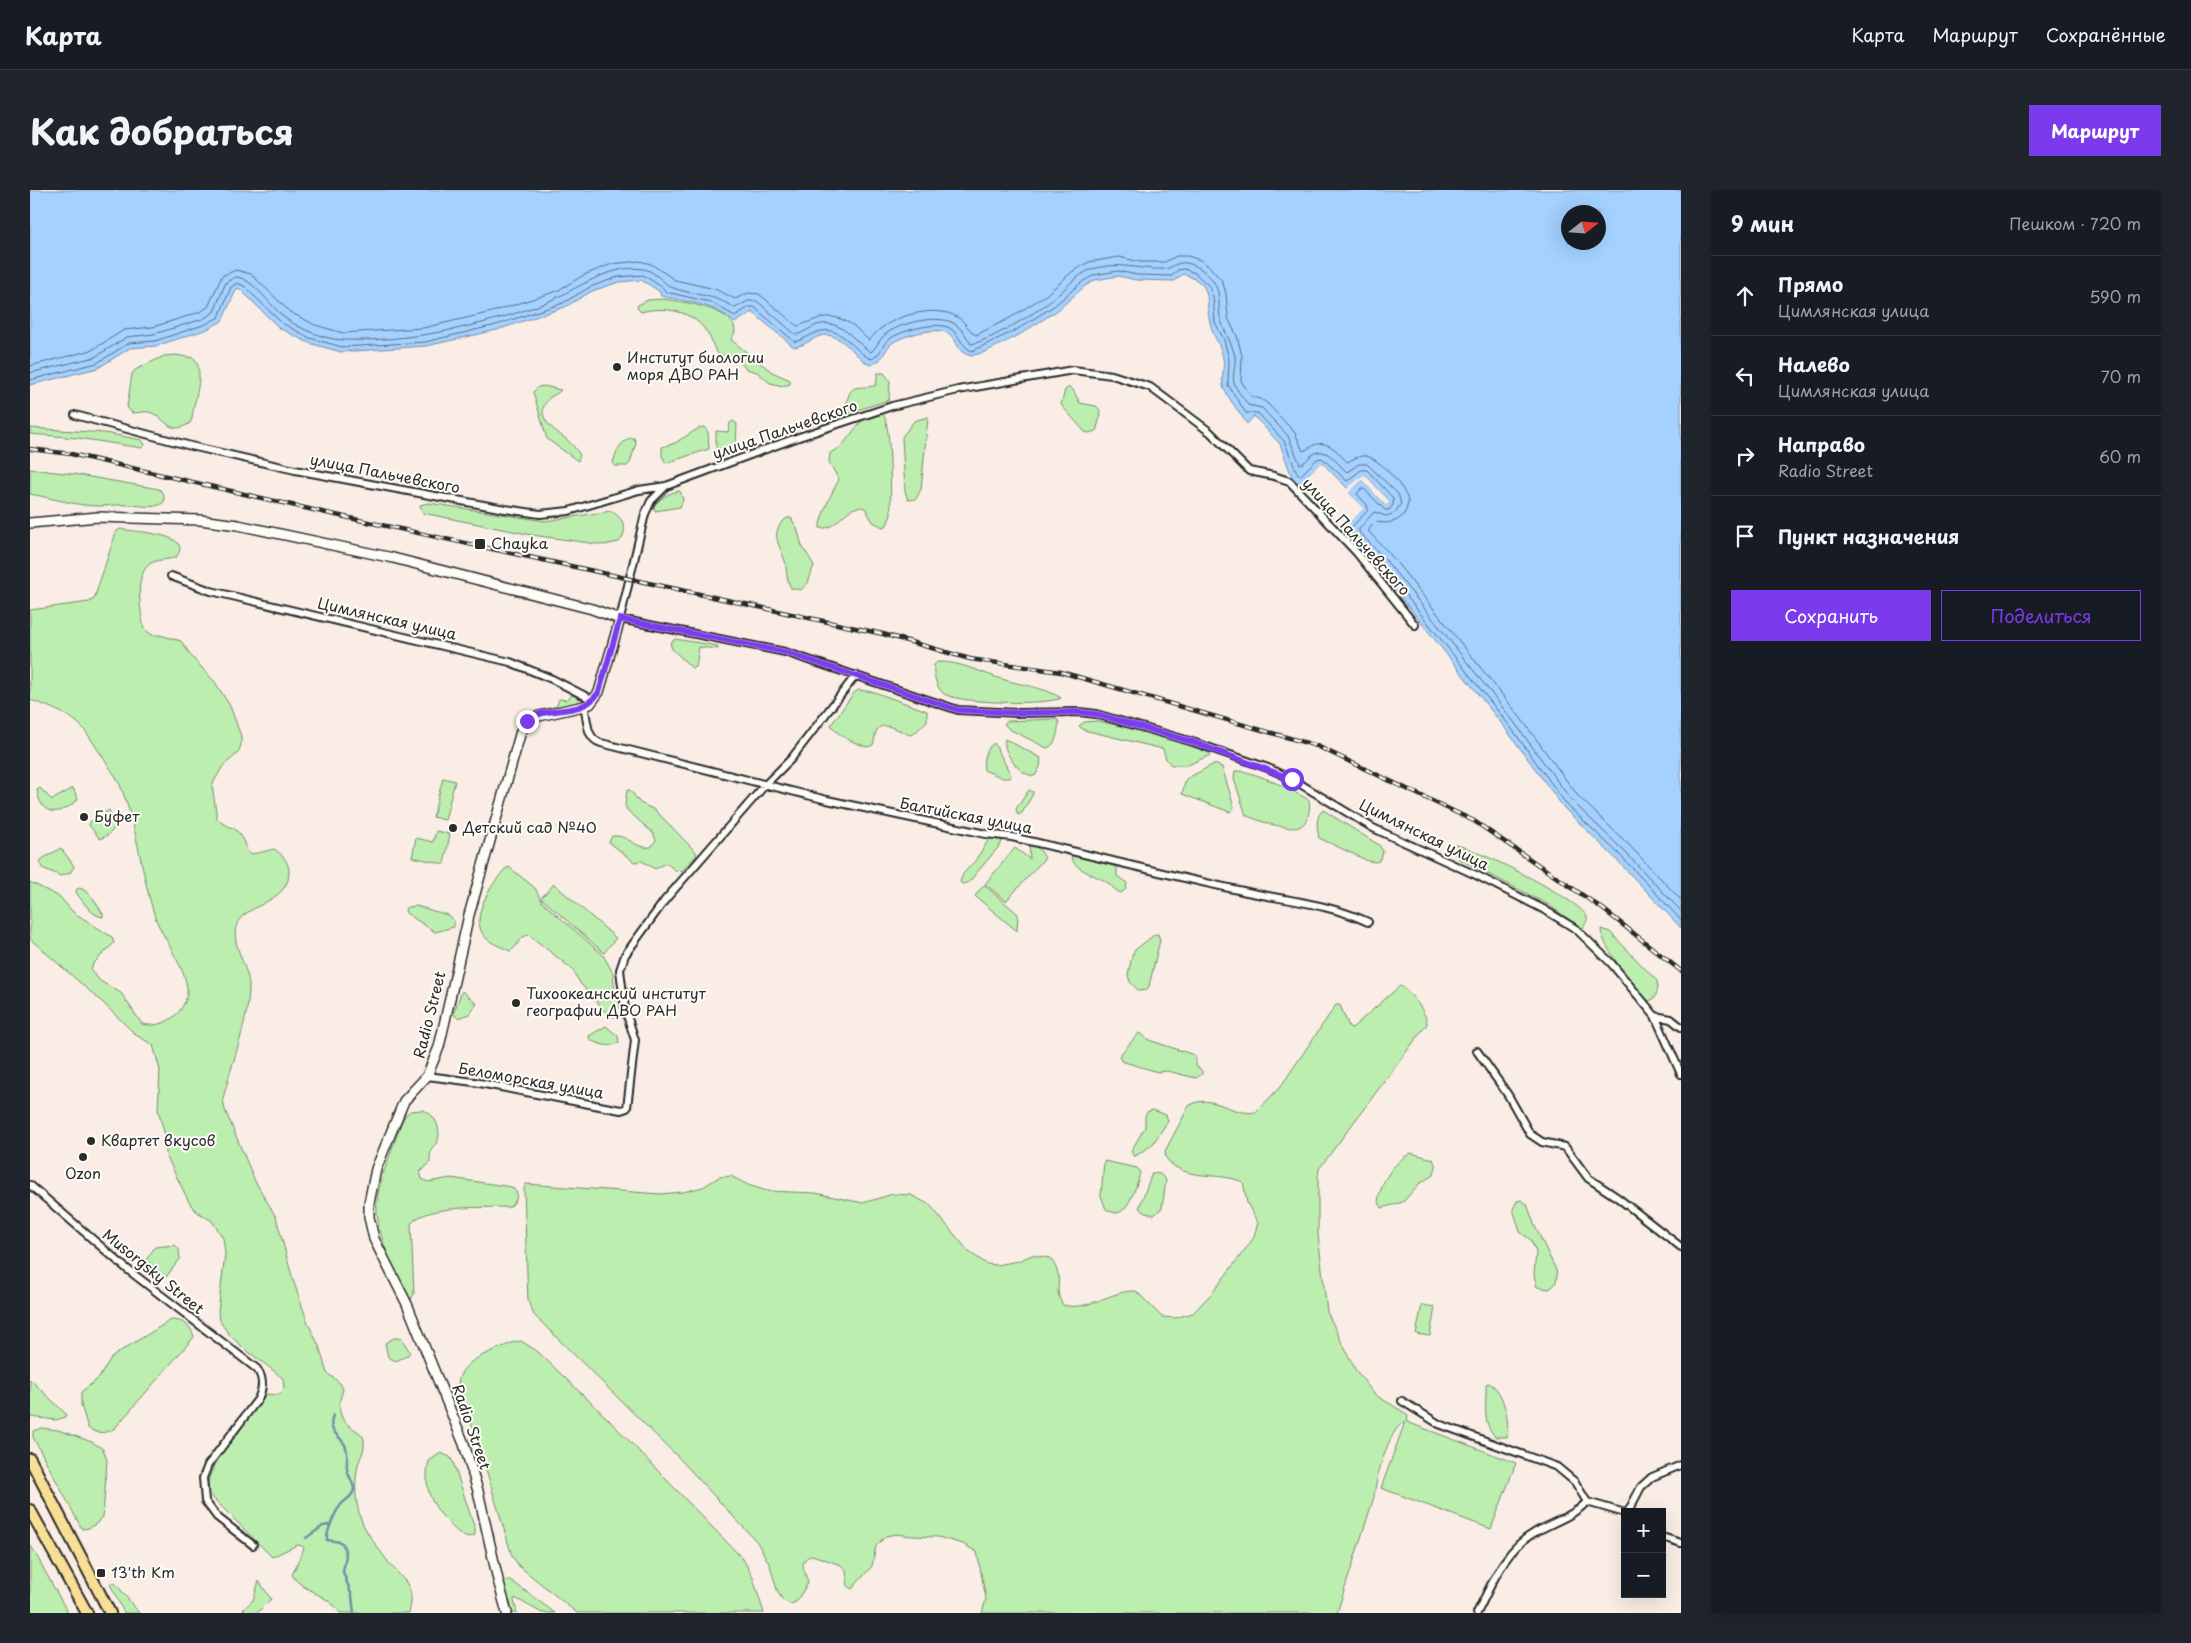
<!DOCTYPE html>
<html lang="ru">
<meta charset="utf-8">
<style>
body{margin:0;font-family:"Playpen Sans",sans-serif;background:#20242c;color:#f1f3f6}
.controls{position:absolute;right:15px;bottom:15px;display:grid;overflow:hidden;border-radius:0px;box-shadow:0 5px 20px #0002}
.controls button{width:45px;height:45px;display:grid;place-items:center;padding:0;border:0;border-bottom:1px solid #363941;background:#171b24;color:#f1f3f6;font:25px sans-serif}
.compass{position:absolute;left:1531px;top:15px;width:45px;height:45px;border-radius:50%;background:#171b24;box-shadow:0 5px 20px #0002;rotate:73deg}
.stop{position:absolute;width:15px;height:15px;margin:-11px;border:4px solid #7c3aed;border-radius:50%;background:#fff}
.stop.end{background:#7c3aed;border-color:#fff;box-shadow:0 1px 5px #0008}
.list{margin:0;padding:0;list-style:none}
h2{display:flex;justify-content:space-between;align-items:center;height:65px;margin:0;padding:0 20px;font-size:21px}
h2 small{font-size:16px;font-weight:400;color:#9ea1a6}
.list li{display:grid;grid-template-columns:32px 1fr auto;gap:15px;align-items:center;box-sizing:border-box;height:80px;padding:0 20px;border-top:1px solid #363941}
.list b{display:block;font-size:19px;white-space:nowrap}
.list p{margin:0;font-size:16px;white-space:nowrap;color:#9ea1a6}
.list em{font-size:16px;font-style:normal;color:#9ea1a6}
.actions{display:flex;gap:10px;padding:15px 20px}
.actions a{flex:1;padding:11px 0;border:1px solid #7c3aed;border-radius:0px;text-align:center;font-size:18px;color:#7c3aed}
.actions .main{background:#7c3aed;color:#fff}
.icon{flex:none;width:28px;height:28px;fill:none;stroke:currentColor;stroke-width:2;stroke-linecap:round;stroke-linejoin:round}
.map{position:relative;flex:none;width:1651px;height:1423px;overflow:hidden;border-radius:0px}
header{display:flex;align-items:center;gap:30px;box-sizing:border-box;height:70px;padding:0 25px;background:#171b24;border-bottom:1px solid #363941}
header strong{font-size:24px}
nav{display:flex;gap:28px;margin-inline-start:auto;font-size:18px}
.intro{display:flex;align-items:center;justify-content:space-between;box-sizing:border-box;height:120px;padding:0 30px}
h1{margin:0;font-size:35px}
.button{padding:12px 22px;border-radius:0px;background:#7c3aed;color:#fff;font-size:18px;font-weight:700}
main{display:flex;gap:30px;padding:0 30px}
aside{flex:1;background:#171b24;border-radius:0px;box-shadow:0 5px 20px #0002}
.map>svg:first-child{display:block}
</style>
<header>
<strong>Карта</strong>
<nav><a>Карта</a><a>Маршрут</a><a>Сохранённые</a></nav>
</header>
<div class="intro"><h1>Как добраться</h1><a class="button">Маршрут</a></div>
<main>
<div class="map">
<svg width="1651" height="1423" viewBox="0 0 1651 1423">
<rect width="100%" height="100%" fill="#f9ede5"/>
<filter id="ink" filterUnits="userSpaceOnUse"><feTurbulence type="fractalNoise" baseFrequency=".02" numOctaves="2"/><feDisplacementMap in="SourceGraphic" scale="10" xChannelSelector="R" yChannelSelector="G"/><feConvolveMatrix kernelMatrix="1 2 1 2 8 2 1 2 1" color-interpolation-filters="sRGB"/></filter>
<g filter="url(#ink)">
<path fill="#bceeaf" stroke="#748c6d" d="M633 109C653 112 693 117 704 135L705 142 701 150 742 182 760 190V194L753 196 740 193 727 182 716 179 703 165H689C683 159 682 148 676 141 662 120 633 116 611 122L607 118 608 115 618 110Z
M145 165 164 168C176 183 163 212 162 229L160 233C138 247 137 227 119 222 114 221 108 223 102 223L97 217 102 184 105 180 134 166Z
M848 183H854L860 191 859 210 818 223C815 218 816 216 817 211 822 190 831 201 846 195Z
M514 196 531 200C527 205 519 206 516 212 505 230 527 241 537 250 542 254 546 259 550 265L548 271 517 249 503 202 508 197Z
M1039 197 1043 200 1050 213 1066 216 1070 220 1069 231 1066 241 1058 243 1055 242 1031 215 1035 200Z
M853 224C862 237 860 305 861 325L857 335 853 337 843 332 835 318C816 312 808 341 790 338 788 332 804 297 809 290L799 272 800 263 811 257 832 230Z
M898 227 891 299 886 309 878 310 875 301 872 247 884 231Z
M703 231 707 234 706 255 701 260 691 263 686 258V241L698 242 700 233Z
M674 237 678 242 679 259 636 273 632 266V257L645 253 669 238Z
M0 238 75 243 112 250 115 255 112 258 48 248 0 244Z
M600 248H604L606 253 600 273 597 276H586L583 274C585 263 590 252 600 248Z
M0 279 43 284 129 299 134 304V312C125 320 111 315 100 315 90 314 79 316 69 316 46 316 23 308 0 304Z
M650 301 653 310 650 317 625 321 624 316C630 308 640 302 650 301Z
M399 313 515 331 581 321C594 328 599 341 589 352L574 355 502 345 393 323 390 315Z
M757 328H761L767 338 772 356 784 375 778 393 771 400 761 398C756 389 757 380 755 371 750 355 738 342 757 328Z
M90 339C104 342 166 343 146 367 139 370 130 369 123 372 102 382 111 421 114 439L122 445H130L151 451 162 467 185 492 200 516 211 546V555L208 563 193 576 182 595 187 628C192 635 201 636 207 641 227 661 202 670 244 659 252 664 258 671 259 680 261 712 217 714 208 732 198 750 218 776 219 794 220 829 201 874 193 909L195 920 225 991 246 1027 263 1090 278 1133 289 1156 297 1183 310 1193 313 1199C299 1240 332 1235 334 1250 335 1261 331 1265 328 1275 324 1294 325 1314 332 1332 335 1341 353 1365 359 1373 375 1392 386 1396 379 1423H310C299 1404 272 1402 262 1385L274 1358 272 1356 267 1355 242 1367 183 1308C182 1305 179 1300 178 1297 175 1278 223 1221 235 1204L248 1205 254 1199 253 1189C235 1171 190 1148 188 1122L195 1064 193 1048 182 1031 166 1021 159 1012 136 965V949L128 920 130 880 123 855 106 845 71 811 0 749V692L30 707 43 722 82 747 84 753 63 774 61 780 70 791 91 803 112 834C132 839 154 825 157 804 160 784 132 747 125 727 111 684 108 637 90 595 86 585 78 576 72 566 65 556 59 544 50 535 42 526 12 513 0 510V420L59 412 64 409 86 342Z
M645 449 688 456V459L669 457 666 477 662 478 642 459 640 453Z
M907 472C931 471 953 484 975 490 992 495 1017 498 1031 508 1019 515 924 514 913 503 906 497 903 484 904 475Z
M828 500 844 502 897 521V531L886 542 880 545C872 542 853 530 847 540 844 544 845 551 843 555L838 557C827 554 807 546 801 535L823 504Z
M542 505 548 508V515L526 518 529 509 537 510Z
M1024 529 1028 530 1029 533C1027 542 1027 555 1017 558L979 539 974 534 978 531Z
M1068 531C1085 535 1176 555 1180 565L1158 575H1141L1136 569 1133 559 1054 540 1049 536 1054 532Z
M975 549 1011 568 1010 577 1005 586C990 586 972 562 975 549Z
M964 553 981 585 980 588H973L954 580C952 571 956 558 964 553Z
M1184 574 1192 577 1204 617 1200 622 1152 604 1156 589Z
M1205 581C1221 579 1264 601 1279 610 1281 618 1278 634 1269 637 1260 641 1224 630 1216 625L1204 589Z
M413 588 425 591 415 630 403 627Z
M10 598 22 610 43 598 48 609C31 626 11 628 7 600Z
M597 600H600L610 613 625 620 667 663 666 666 652 681 645 680 636 673 625 679 612 671 604 672 579 652 582 646C598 644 606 660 621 657L626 650 623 643 597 620 595 615Z
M999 600 1003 602V604L992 623 988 625 986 619Z
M79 620 86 637 78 645 70 649 59 635 60 632Z
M1293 620 1349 655 1353 661 1351 669 1347 672 1338 671 1289 648C1287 638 1285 627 1293 620Z
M406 641 420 644 414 674 382 667 386 648 403 652Z
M961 646 969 647 972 651 971 654 938 693 932 694 930 692 933 684 945 671Z
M999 652 1010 660 1015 668 976 711 955 694 985 658 1000 669Z
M1426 655C1445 658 1551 710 1557 727 1558 731 1555 734 1553 738L1548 736 1519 715 1429 669 1420 660 1422 656Z
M31 658 44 676 41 682 31 686 12 678 10 672 12 669Z
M1041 665 1087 677V686L1097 693 1096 699 1091 703C1085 701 1083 697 1078 693 1067 685 1042 680 1041 665Z
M479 677 505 698 512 712 573 765 583 783 587 827 579 826 550 793 542 779 499 745C489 746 488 757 480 761 472 757 462 754 456 748 437 729 462 694 475 679Z
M524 694 586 748 574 763 511 708Z
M954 695 988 724 987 741 945 706Z
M49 698C60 700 67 715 73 724V727C61 726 54 712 47 704L46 700Z
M386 716 418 725 424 732V737L405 742 376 723 375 719 378 717Z
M1571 739 1580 742 1627 791 1628 798 1625 808 1619 811C1607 804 1570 753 1571 739Z
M1128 744 1130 750 1119 796 1117 800 1109 801 1100 792 1098 785 1102 766 1105 760 1124 745Z
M1370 796C1378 799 1398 824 1397 834L1289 979 1288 988V1044L1297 1122 1325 1179 1344 1204 1375 1223 1378 1226 1377 1232 1486 1273 1461 1339 1351 1298 1375 1232C1359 1237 1345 1291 1344 1307L1307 1423H952L956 1409 947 1362 933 1354 908 1347 882 1346 866 1344 856 1346 846 1356 842 1376 822 1399 818 1397 816 1380 811 1375 782 1365C766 1372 776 1381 778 1393L766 1412 760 1414 752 1409 747 1400 740 1375 727 1352 649 1268 504 1125 498 1111 494 999 496 994 630 1004 653 1002 673 997 689 987 701 986 718 995 737 1001 785 1003 833 1013 863 1004 881 1005 900 1015 939 1062 957 1074 967 1075 988 1071 1002 1065 1020 1068C1037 1090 1021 1097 1033 1115 1059 1122 1080 1100 1106 1101L1132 1127 1145 1128 1163 1123 1183 1102 1223 1049 1228 1033 1217 1013 1213 992C1188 981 1153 992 1136 968L1135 961 1159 916C1180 901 1204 927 1226 922L1251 896 1306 815H1310L1319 837 1322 838Z
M432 801 447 814 439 824 428 828 423 824Z
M576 836 588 846 589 852C579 859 570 854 560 850L559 846Z
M1109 843 1119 850 1164 865 1166 869V876L1172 881V884L1166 888 1137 881 1128 882 1091 871 1089 866Z
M392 920C404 922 413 940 407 952 405 956 402 956 401 961 400 965 400 970 400 973L390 982 392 989 398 992 421 988 482 997 487 1003 486 1010 480 1017C458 1018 394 1014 381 1034L384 1104 380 1111 375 1108C366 1083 349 1050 347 1023 345 1001 356 977 363 956 368 944 370 929 380 921Z
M1123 920 1136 925 1138 931 1122 955 1104 967 1101 961 1115 937V926L1117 922Z
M1381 963 1403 969 1406 977 1403 985 1389 994 1373 1012 1352 1018 1348 1011C1351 991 1363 973 1381 963Z
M1074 971 1107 978 1110 982C1108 992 1099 1022 1087 1023 1083 1023 1079 1021 1076 1019L1071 1006Z
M1122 983 1130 984 1136 990 1132 1018 1124 1025 1115 1023 1109 1018Z
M1491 1010 1497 1014 1504 1034 1526 1080C1528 1088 1527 1095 1519 1099L1507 1097 1504 1085 1506 1062 1501 1050 1490 1042 1483 1019 1487 1011Z
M145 1055 149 1059 150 1069 136 1087 116 1070 125 1057Z
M1392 1115 1405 1117 1400 1146 1386 1144Z
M141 1130C153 1130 161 1135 164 1147L85 1238C78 1244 65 1244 58 1238L51 1215V1202L69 1188 80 1169 89 1162Z
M364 1148H371L380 1162 377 1166 366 1171 358 1167 355 1153Z
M491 1151 507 1161 578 1229 713 1369 722 1385 734 1423H547L489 1376 482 1366 450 1259 428 1195C429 1169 463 1162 484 1152Z
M0 1189 36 1224 35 1227 26 1230 0 1227Z
M1458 1193C1474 1198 1480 1233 1477 1247H1466C1451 1234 1457 1212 1456 1194Z
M11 1238 28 1240 62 1252 73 1259 77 1270 73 1327 67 1333 59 1338 52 1339 3 1247V1241Z
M411 1263 420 1267 423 1272 445 1339V1345L440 1347C430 1346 424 1339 418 1332 400 1314 393 1296 399 1271Z
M0 1354 38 1423H0Z
M479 1390 483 1392 525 1423H512L485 1408 484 1410 487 1423H480L473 1398 474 1393Z
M229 1391 241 1409 227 1423H210L223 1410Z
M82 1392 87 1395 109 1423H94L80 1394Z"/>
<path fill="#a4d1ff" stroke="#748faa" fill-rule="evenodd" d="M0 0H1651V738L1586 669 1534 618 1475 538 1394 436 1345 375 1312 340 1333 318 1319 303 1332 290 1356 316 1360 312 1334 284 1318 299 1291 272 1269 294 1262 287 1250 254 1224 226 1217 234C1210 223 1200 211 1194 199 1190 189 1195 178 1193 168 1191 155 1182 145 1180 132 1174 107 1185 95 1153 84L1144 91 1106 90 1088 86 1065 90 1055 96 1028 120 989 145 955 162 941 166C938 165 933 163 931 161 926 154 925 147 917 143 907 136 870 146 861 154 852 163 855 170 840 175 824 167 811 140 790 146 781 149 774 156 764 157L722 122 705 133C687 114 656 112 631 106L629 101 611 90 589 92 562 101 535 117 467 140 396 156 311 162 279 153 249 138 211 100 207 98 192 131 178 139 126 156 100 158 68 178 0 195ZM1538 22H1568V52H1538Z"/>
<path fill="#f9ede5" d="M1291 272 1317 299 1334 284 1360 312 1356 316 1332 290 1319 303 1334 318 1312 340 1311 338 1330 318 1317 305V301L1291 276 1271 295 1269 294Z"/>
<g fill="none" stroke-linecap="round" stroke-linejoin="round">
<path stroke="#5b6d80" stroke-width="1" d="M0 176 62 160 94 140 123 137 170 122 178 117 192 86 206 80 221 84 260 122 285 135 313 143 393 138 462 122 527 101 554 85 582 74 609 71 621 74 645 90 685 99 705 109 718 103 729 104 767 136C788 130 797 120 821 134 828 138 832 146 839 150 844 146 847 140 853 137 870 124 908 115 927 127 935 131 939 141 946 145L980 128 1016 105 1043 81 1059 72 1089 67 1110 72H1135L1146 66H1158L1170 70 1180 77 1192 91 1196 103 1198 128 1207 146 1212 166 1211 191 1222 207 1231 209 1238 214 1265 243 1273 261C1277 260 1280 257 1284 255 1299 249 1308 263 1317 272 1324 269 1329 265 1336 266 1349 268 1377 299 1378 312 1376 330 1362 335 1346 332L1339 339V342L1359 363 1490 527 1548 606 1599 655 1651 710
M0 183 65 167 97 147 124 144 173 129 184 122 196 92 206 87C223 88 241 117 255 128 270 139 296 150 314 150 377 152 449 137 507 116 540 105 577 73 613 79 624 80 632 92 641 97 663 106 682 103 705 118L718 111H727L766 145C773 143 780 138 787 135 812 128 824 152 841 162 847 157 849 149 856 144 869 133 908 124 923 133 932 138 936 146 941 154 960 151 1005 123 1021 111 1035 100 1046 84 1063 79 1089 71 1108 80 1134 79 1140 79 1142 75 1147 74 1160 69 1176 81 1183 91 1192 103 1187 118 1191 131 1195 143 1202 153 1205 166 1206 175 1202 184 1204 193 1206 200 1214 208 1218 215L1232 218 1258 246 1270 274C1275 273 1278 268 1282 265 1296 254 1308 275 1317 282L1329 274H1337L1368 304 1371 313 1365 323 1356 326 1344 322 1329 339V342L1353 367 1403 429 1484 532 1542 611 1594 661 1651 721
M0 190 67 173 99 153 125 151 176 134 189 127 201 97 207 93 214 96 252 133 280 148 312 157 395 152 466 135 533 113 560 97 588 87 613 85 632 97 636 102 680 112 705 126 719 117H724L765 152C774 150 782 143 791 141 814 137 823 161 841 169 851 166 851 156 858 150 869 141 901 133 914 136 929 139 930 157 942 161L986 140 1024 116 1052 92 1064 85 1088 81 1107 85 1142 86 1148 80 1154 79 1165 83 1179 96 1183 107 1185 132 1194 150 1199 169 1198 195 1216 223H1228L1254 251 1268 285H1271L1287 269 1292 268 1317 291 1331 280H1337L1363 308V315L1359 320H1355L1334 299H1331L1327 304 1337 315 1338 320 1320 339V341L1348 371 1398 433 1479 535 1537 615 1590 665 1651 730"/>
<path stroke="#748faa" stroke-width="2.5" d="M303 1225C297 1242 308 1243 315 1255 319 1263 316 1271 317 1279 318 1287 324 1292 324 1300 321 1309 315 1309 310 1316 305 1322 296 1343 297 1350L310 1352 313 1354 316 1365 313 1382 322 1406 324 1423
M276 1348 293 1336 299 1335"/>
<defs>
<path id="minor" d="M45 225 161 256 265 280 475 319 510 324 539 321 609 300 636 296 766 248 862 216 928 200 1043 180 1082 185 1120 197 1180 242 1219 281 1244 286 1259 291 1327 363 1385 435
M636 296 621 311 615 324 590 429 755 462 928 520 988 523 1049 522 1066 524 1163 552 1238 578 1262 589 1343 638 1446 685 1515 720 1546 739 1581 773 1625 826 1641 829 1651 837
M141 386 181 401 480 472 522 489 563 510
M554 516C558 529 555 548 571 553L797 610 956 644 982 647C1057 664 1132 684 1208 700 1251 710 1298 713 1338 732
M1625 826 1651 884
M1447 861 1478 905 1500 944 1512 952 1535 957 1558 988 1588 1008 1651 1057
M397 886 444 892 580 918 591 920 597 918 605 850 595 819 590 780 595 765 635 710 735 595 761 569 826 485
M0 995 97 1079 227 1179C234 1189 233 1198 228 1209L178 1275 173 1288 175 1311 187 1327 223 1355
M1372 1211 1409 1234 1527 1277 1545 1292 1557 1312
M1557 1312 1595 1323
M1598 1322 1611 1297 1622 1287 1651 1275
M1632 1347 1651 1353
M1447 1423C1462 1394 1474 1360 1504 1343 1522 1332 1542 1327 1557 1312"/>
<path id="secondary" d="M0 333 68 327 170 330 208 335 363 368 562 419 590 429 569 502 560 514 554 516 500 528 491 541 439 725 409 857 397 886 374 911 346 979 339 1013V1027L344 1049 377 1114 434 1254 448 1301 468 1390 477 1423"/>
<path id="trunk" d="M0 1269 80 1423
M0 1320 57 1423"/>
</defs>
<use href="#minor" stroke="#2b2b2b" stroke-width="10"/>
<use href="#secondary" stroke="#2b2b2b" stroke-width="12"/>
<use href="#trunk" stroke="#2b2b2b" stroke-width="14"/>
<use href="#minor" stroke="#fdfcf7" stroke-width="6"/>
<use href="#secondary" stroke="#fdfcf7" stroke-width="9"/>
<use href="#trunk" stroke="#f9df96" stroke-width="10"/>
<defs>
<path id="rail" d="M0 259 41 264 292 322 853 444 940 469 1031 482 1287 556 1444 631 1573 719 1651 781"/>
</defs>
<use href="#rail" stroke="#2b2b2b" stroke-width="4.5"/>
<use href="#rail" stroke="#fdfcf7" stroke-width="2.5" stroke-dasharray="8" stroke-linecap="butt"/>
</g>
</g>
<g fill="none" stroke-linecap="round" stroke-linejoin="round" filter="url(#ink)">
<path stroke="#7c3aed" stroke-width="6" d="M497 531C518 513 551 529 569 502L590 429 755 462 928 520 988 523 1049 522 1066 524 1163 552 1262 589"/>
</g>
<g fill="#2b2b2b" stroke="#fdfcf7" stroke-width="2">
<circle cx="587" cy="177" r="5"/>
<rect x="444" y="348" width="12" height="12" rx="2.5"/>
<circle cx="54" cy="627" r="5"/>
<circle cx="423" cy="638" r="5"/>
<circle cx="486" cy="813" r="5"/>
<circle cx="61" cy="951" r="5"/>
<circle cx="53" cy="967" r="5"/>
<rect x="66" y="1378" width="10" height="10" rx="2.5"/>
</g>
<g text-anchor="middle" stroke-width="4" stroke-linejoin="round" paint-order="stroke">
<g font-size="15" fill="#2b2b2b" stroke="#fdfcf7" text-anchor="start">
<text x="597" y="173">Институт биологии<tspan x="597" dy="17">моря ДВО РАН</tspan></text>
<text x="461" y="359">Chayka</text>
<text x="64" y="632">Буфет</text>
<text x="433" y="643">Детский сад №40</text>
<text x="496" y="809">Тихоокеанский институт<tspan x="496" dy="17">географии ДВО РАН</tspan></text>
<text x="71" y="956">Квартет вкусов</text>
<text x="53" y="989" text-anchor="middle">Ozon</text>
<text x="81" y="1388">13'th Km</text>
</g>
<g font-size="15" fill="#2b2b2b" stroke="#fdfcf7">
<text transform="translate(755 240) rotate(-19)" y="5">улица Пальчевского</text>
<text transform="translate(355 284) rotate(11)" y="5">улица Пальчевского</text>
<text transform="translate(1326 347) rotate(48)" y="5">улица Пальчевского</text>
<text transform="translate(357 429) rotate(13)" y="5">Цимлянская улица</text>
<text transform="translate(936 626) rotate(11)" y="5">Балтийская улица</text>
<text transform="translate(1394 645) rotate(26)" y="5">Цимлянская улица</text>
<text transform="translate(400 825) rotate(-76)" y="5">Radio Street</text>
<text transform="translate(501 891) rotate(10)" y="5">Беломорская улица</text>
<text transform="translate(123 1082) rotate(39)" y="5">Musorgsky Street</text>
<text transform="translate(441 1237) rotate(71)" y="5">Radio Street</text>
</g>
</g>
</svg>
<div class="controls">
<button>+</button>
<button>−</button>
</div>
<svg class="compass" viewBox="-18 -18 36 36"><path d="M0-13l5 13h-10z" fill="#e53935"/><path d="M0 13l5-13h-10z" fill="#9ea1a6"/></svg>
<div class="stop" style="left:1262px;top:589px"></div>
<div class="stop end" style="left:497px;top:531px"></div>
</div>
<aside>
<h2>9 мин<small>Пешком · 720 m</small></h2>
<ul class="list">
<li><svg class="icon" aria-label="ahead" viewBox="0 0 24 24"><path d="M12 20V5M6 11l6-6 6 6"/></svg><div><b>Прямо</b><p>Цимлянская улица</p></div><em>590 m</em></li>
<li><svg class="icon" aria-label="left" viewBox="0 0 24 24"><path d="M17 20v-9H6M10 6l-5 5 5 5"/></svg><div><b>Налево</b><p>Цимлянская улица</p></div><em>70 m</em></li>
<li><svg class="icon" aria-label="right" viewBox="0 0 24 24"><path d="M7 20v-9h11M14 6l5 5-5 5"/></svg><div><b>Направо</b><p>Radio Street</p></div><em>60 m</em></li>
<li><svg class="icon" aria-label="arrive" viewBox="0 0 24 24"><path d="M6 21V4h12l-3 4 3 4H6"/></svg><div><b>Пункт назначения</b></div></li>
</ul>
<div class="actions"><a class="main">Сохранить</a><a>Поделиться</a></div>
</aside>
</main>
